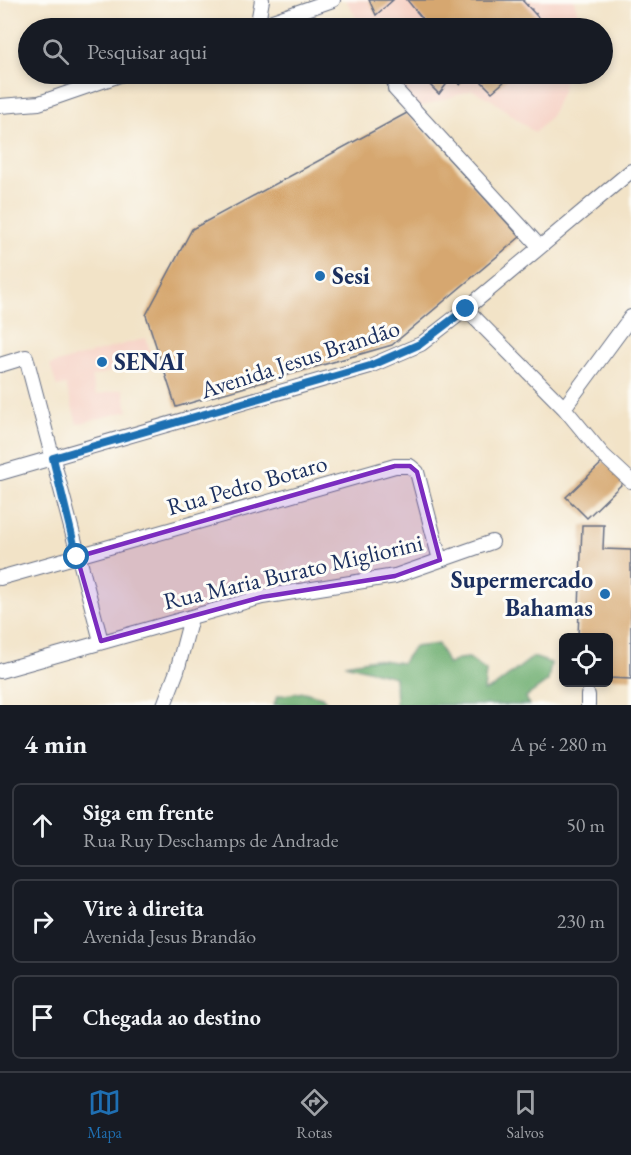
<!DOCTYPE html>
<html lang="pt">
<meta charset="utf-8">
<style>
body{margin:0;font-family:"EB Garamond",serif;background:#242831;color:#f1f3f6}
.controls{position:absolute;right:18px;bottom:18px;display:grid;overflow:hidden;border-radius:9px;box-shadow:0 3px 9px #0003}
.controls button{width:54px;height:54px;display:grid;place-items:center;padding:0;border:0;border-bottom:2px solid #363941;background:#171b24;color:#f1f3f6;font:30px sans-serif}
.stop{position:absolute;width:18px;height:18px;margin:-14px;border:4px solid #1f6fb2;border-radius:50%;background:#fff}
.stop.end{background:#1f6fb2;border-color:#fff;box-shadow:0 2px 6px #0008}
.list{margin:0;padding:0;list-style:none}
h2{display:flex;justify-content:space-between;align-items:center;height:78px;margin:0;padding:0 24px;font-size:26px}
h2 small{font-size:20px;font-weight:400;color:#9ea1a6}
.list li{display:grid;grid-template-columns:39px 1fr auto;gap:18px;align-items:center;box-sizing:border-box;height:84px;margin:0 12px 12px;padding:0 12px;border:2px solid #363941;border-radius:9px}
.list b{display:block;font-size:22px;white-space:nowrap}
.list p{margin:0;font-size:20px;white-space:nowrap;color:#9ea1a6}
.list em{font-size:20px;font-style:normal;color:#9ea1a6}
.icon{flex:none;width:33px;height:33px;fill:none;stroke:currentColor;stroke-width:2;stroke-linecap:round;stroke-linejoin:round}
.map{position:relative;flex:none;width:631px;height:705px;overflow:hidden}
.search{position:absolute;background:#171b24;box-shadow:0 3px 9px #0003;left:18px;right:18px;top:18px;height:66px;display:flex;align-items:center;gap:15px;box-sizing:border-box;padding:0 21px;border-radius:33px;color:#9ea1a6;font-size:22px}
.sheet{height:366px;background:#171b24}
nav{display:flex;justify-content:space-around;align-items:center;box-sizing:border-box;height:84px;border-top:2px solid #363941;background:#171b24;font-size:16px;color:#9ea1a6}
nav a{display:grid;justify-items:center;gap:3px}
nav .on{color:#1f6fb2}
.map>svg:first-child{display:block}
</style>
<div class="map">
<svg width="631" height="705" viewBox="0 0 631 705">
<rect width="100%" height="100%" fill="#fdfcf7"/>
<filter id="ink" filterUnits="userSpaceOnUse"><feTurbulence type="fractalNoise" baseFrequency=".0167" numOctaves="2"/><feDisplacementMap in="SourceGraphic" scale="12" xChannelSelector="R" yChannelSelector="G"/><feConvolveMatrix kernelMatrix="1 2 1 2 8 2 1 2 1" color-interpolation-filters="sRGB"/></filter>
<filter id="wash" filterUnits="userSpaceOnUse"><feTurbulence type="fractalNoise" baseFrequency=".008" numOctaves="4" result="noise"/><feDisplacementMap in="SourceGraphic" scale="24" xChannelSelector="R" yChannelSelector="G"/><feGaussianBlur stdDeviation="1.35" result="paint"/><feColorMatrix in="noise" values="0 0 0 0 0 0 0 0 0 0 0 0 0 0 0 0 0 1.4 0 .05"/><feComposite in="paint" operator="in"/></filter>
<g filter="url(#wash)">
<rect width="100%" height="100%" fill="#f2e3c7"/>
<path fill="#f6d1c5" d="M346 0H574L582 28H362Z
M378 74H566L562 91 551 116 535 133 492 100 472 90 408 111Z
M146 338 153 360 91 377 96 395 123 389 128 411 77 424 66 385 57 387 50 365Z"/>
<path fill="#6dad70" stroke="#446e67" stroke-width="1.5" d="M438 644 448 665 458 659 469 658 486 671 484 691 494 687 533 657 551 663 548 681 526 697 529 705H396L395 677 345 664 374 659 402 663 414 647Z
M304 692 322 697 329 705H274L277 696Z"/>
<g id="blocks">
<path fill="#d6a76f" d="M369 0H393L376 15Z
M407 0H522L548 28H430Z
M379 74H404L390 88Z
M419 74H469L460 85 452 77 439 94Z
M474 74H513L492 92Z
M407 113 520 237 392 345 176 407 146 315 192 229Z
M604 461 624 482 587 518 566 497Z
M582 525H604L603 549 631 550V679L608 678V638H578Z"/>
</g>
</g>
<g filter="url(#ink)">
<use href="#blocks" fill-opacity="0" stroke="#666e83" stroke-width="1.5"/>
<g fill="none" stroke-linecap="round" stroke-linejoin="round">
<defs>
<path id="street" d="M252 28 333 0
M257 28 262 0
M395 89 540 247
M0 106 39 103 123 74
M466 309 564 408 603 455 631 481
M0 365 26 357 101 641
M564 408 631 317
M0 473 370 366 421 344 466 309 631 171
M0 578 395 466H410L417 472 440 560
M0 671 262 597 395 576 492 542
M588 695V705
M164 705 177 671 191 618"/>
</defs>
<use href="#street" stroke="#666e83" stroke-width="16"/>
<path stroke="#666e83" stroke-width="2" stroke-dasharray="1.5 4.5" stroke-linecap="butt" d="M523 0 538 16"/>
<use href="#street" stroke="#fff" stroke-width="14"/>
</g>
</g>
<g fill="none" stroke-linecap="round" stroke-linejoin="round" filter="url(#ink)">
<path stroke="#1f6fb2" stroke-width="8" d="M77 557 53 458 370 366 420 344 466 309"/>
</g>
<path fill="#7b2cbf" fill-opacity="0.2" stroke="#7b2cbf" stroke-width="4.5" stroke-linejoin="round" d="M395 466H410L417 472 440 560 395 576 262 597 101 641 77 557Z"/>
<g fill="#1f6fb2" stroke="#fdfcf7" stroke-width="2">
<circle cx="320" cy="276" r="6"/>
<circle cx="102" cy="362" r="6"/>
<circle cx="605" cy="594" r="6"/>
</g>
<g text-anchor="middle" stroke-width="6" stroke-linejoin="round" paint-order="stroke">
<g font-size="24" font-weight="bold" fill="#1b2f5e" stroke="#fdfcf7" text-anchor="start">
<text x="332" y="284">Sesi</text>
<text x="114" y="370">SENAI</text>
<text x="593" y="588" text-anchor="end">Supermercado<tspan x="593" dy="28">Bahamas</tspan></text>
</g>
<g font-size="24" fill="#1b2f5e" stroke="#fdfcf7">
<text transform="translate(300 359) rotate(-18)" y="8">Avenida Jesus Brandão</text>
<text transform="translate(247 485) rotate(-16)" y="8">Rua Pedro Botaro</text>
<text transform="translate(293 572) rotate(-13)" y="8">Rua Maria Burato Migliorini</text>
</g>
</g>
</svg>
<div class="controls">
<button><svg class="icon" aria-label="locate" viewBox="0 0 24 24"><circle cx="12" cy="12" r="6"/><path d="M12 2v4M12 18v4M2 12h4M18 12h4"/></svg></button>
</div>
<div class="stop" style="left:77px;top:557px"></div>
<div class="stop end" style="left:466px;top:309px"></div>
<div class="search"><svg class="icon" aria-label="search" viewBox="0 0 24 24"><circle cx="10" cy="10" r="6"/><path d="M15 15l6 6"/></svg>Pesquisar aqui</div>
</div>
<section class="sheet">
<h2>4 min<small>A pé · 280 m</small></h2>
<ul class="list">
<li><svg class="icon" aria-label="ahead" viewBox="0 0 24 24"><path d="M12 20V5M6 11l6-6 6 6"/></svg><div><b>Siga em frente</b><p>Rua Ruy Deschamps de Andrade</p></div><em>50 m</em></li>
<li><svg class="icon" aria-label="right" viewBox="0 0 24 24"><path d="M7 20v-9h11M14 6l5 5-5 5"/></svg><div><b>Vire à direita</b><p>Avenida Jesus Brandão</p></div><em>230 m</em></li>
<li><svg class="icon" aria-label="arrive" viewBox="0 0 24 24"><path d="M6 21V4h12l-3 4 3 4H6"/></svg><div><b>Chegada ao destino</b></div></li>
</ul>
</section>
<nav>
<a class="on"><svg class="icon" aria-label="map" viewBox="0 0 24 24"><path d="M3 6l6-2 6 2 6-2v14l-6 2-6-2-6 2zM9 4v14M15 6v14"/></svg>Mapa</a>
<a><svg class="icon" aria-label="directions" viewBox="0 0 24 24"><path d="M12 3l9 9-9 9-9-9zM9 14v-3h6M13 9l2 2-2 2"/></svg>Rotas</a>
<a><svg class="icon" aria-label="saved" viewBox="0 0 24 24"><path d="M7 4h10v16l-5-4-5 4z"/></svg>Salvos</a>
</nav>
